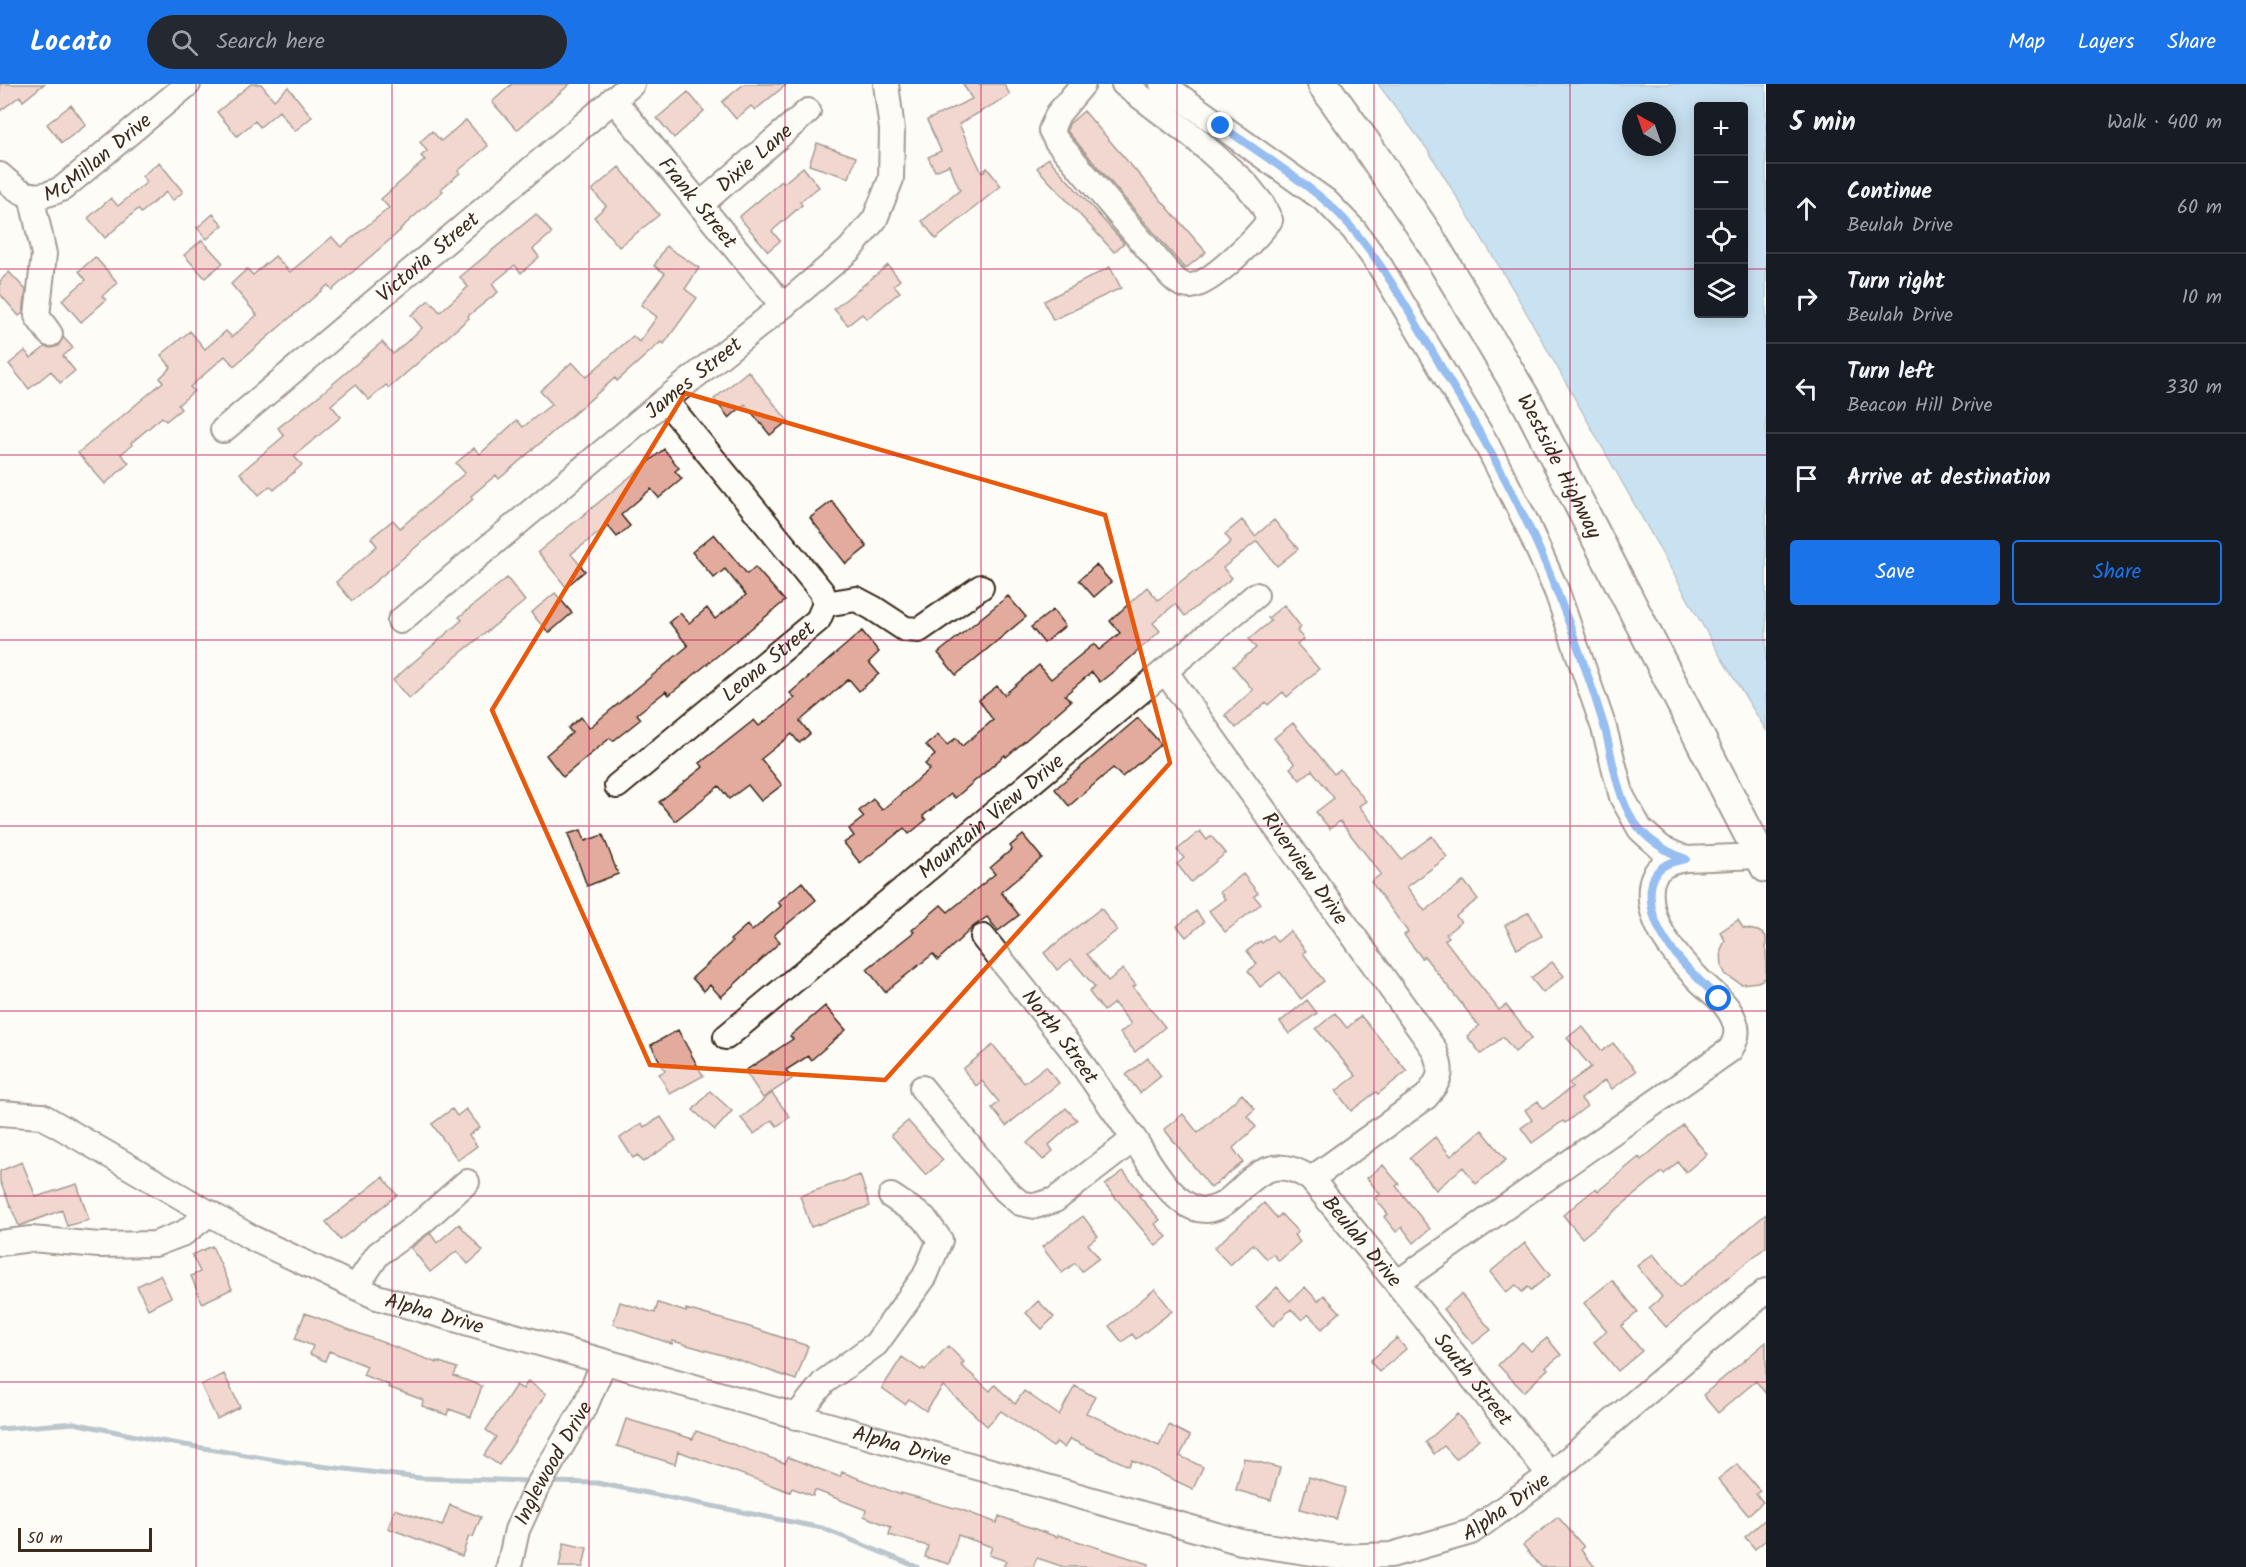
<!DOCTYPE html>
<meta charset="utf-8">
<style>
body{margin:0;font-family:Kalam,sans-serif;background:#242831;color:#f1f3f6}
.controls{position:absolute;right:18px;top:18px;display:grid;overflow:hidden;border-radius:6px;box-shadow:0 3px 15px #0003}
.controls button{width:54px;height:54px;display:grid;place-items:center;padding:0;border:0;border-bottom:2px solid #363941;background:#171b24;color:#f1f3f6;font:30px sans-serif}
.compass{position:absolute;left:1622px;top:18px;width:54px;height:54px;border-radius:50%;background:#171b24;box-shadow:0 3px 15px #0003;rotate:320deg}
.scale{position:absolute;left:18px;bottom:15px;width:134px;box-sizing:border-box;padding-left:6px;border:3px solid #3b2a1e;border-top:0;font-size:16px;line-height:21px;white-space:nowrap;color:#3b2a1e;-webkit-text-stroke:4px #fdfcf7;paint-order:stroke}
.stop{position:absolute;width:18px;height:18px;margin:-14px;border:4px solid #1a73e8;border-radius:50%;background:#fff}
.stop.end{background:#1a73e8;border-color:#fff;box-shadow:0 2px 6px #0008}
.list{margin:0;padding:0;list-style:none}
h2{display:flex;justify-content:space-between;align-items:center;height:78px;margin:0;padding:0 24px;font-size:26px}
h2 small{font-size:20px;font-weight:400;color:#9ea1a6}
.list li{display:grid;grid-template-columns:39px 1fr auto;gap:18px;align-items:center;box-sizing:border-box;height:90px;padding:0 24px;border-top:2px solid #363941}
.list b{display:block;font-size:22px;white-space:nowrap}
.list p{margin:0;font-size:20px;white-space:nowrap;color:#9ea1a6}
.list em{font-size:20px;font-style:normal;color:#9ea1a6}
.actions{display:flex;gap:12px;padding:18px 24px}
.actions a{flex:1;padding:14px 0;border:2px solid #1a73e8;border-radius:6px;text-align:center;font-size:21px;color:#1a73e8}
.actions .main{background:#1a73e8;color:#fff}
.icon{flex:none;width:33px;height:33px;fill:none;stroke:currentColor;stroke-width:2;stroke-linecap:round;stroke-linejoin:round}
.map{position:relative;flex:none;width:1766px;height:1483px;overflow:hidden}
header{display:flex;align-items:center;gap:36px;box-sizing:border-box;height:84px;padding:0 30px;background:#1a73e8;color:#fff}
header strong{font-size:28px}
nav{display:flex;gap:33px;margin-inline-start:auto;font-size:21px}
.search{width:420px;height:54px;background:#242831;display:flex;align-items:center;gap:15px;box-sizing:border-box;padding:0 21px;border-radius:33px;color:#9ea1a6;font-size:22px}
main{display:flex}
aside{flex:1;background:#171b24}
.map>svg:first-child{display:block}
</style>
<header>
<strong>Locato</strong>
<div class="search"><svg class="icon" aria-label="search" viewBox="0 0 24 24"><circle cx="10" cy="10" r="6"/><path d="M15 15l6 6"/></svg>Search here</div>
<nav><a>Map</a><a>Layers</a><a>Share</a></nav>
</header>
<main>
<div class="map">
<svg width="1766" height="1483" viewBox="0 0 1766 1483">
<rect width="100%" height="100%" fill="#fdfcf7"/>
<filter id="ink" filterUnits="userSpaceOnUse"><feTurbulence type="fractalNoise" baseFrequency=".0167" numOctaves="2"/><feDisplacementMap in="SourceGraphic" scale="12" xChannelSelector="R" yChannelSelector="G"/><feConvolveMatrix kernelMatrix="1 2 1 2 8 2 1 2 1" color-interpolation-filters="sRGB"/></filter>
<g filter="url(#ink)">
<path fill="#89c3e8" stroke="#6a8697" stroke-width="1.5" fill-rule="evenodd" d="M1378 0H1766V646L1719 570 1513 205 1428 66ZM1698 22H1744V230H1698ZM1631 27H1667V63H1631Z"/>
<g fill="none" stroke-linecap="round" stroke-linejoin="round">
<path stroke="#6a8697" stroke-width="5" d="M0 1345 74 1339 155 1356 287 1378 420 1394 534 1397
M549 1398 597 1399 822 1444 917 1483"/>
</g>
<path fill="#e3ab9d" stroke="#3b2a1e" stroke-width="1.5" d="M0 0H44L23 17 20 12 0 27Z
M251 0H261L274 16 288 3 312 33 295 47 279 27 260 43 255 37 237 52 217 28Z
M512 0H570L517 46 492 18Z
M744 0H787L755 26 751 22 736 35 722 18Z
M963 0H1004L1010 11 959 40 982 89 987 84 1001 102 936 155 922 137 960 106 949 81 935 87 928 73 941 67 927 36 972 15Z
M688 8 704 27 674 54 657 34Z
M71 21 86 41 62 59 47 40Z
M1084 27 1206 168 1185 185 1068 48 1067 46 1069 40Z
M466 36 488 62 458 87 460 89 441 105 443 107 400 145 401 146 332 206 328 201 234 282 225 272 190 303 194 307 178 321 181 325 166 337 162 333 131 359 132 361 121 370 129 379 105 400 78 369 163 298 160 294 171 283 161 271 190 247 205 265 226 247 232 253 257 231 231 200 247 185 253 191 275 172 290 188 332 153 341 163 389 124 381 115 425 76 421 72 427 67 420 58 432 47 441 57Z
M817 59 856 73 849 94 809 81Z
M1048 74 1124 159 1114 168 1037 84Z
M159 78 183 108 172 117 166 108 141 129 138 125 105 154 88 134 111 114 118 122 147 98 142 92Z
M619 83 659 131 619 163 594 133 606 122 592 106Z
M803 83 819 103 800 118 802 121 772 147 780 157 768 167 739 133 782 97 784 99Z
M213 130 223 141 207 155 197 144Z
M536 130 552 149 533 165 539 173 521 189 515 181 492 200 498 208 468 232 469 234 389 304 386 301 369 316 355 301 331 321 341 333 294 372 302 381 274 406 270 402 259 411 240 389 284 352 278 344 321 310 382 258 393 270 422 244 411 231 429 216 440 228 468 203 460 193Z
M202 156 223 179 205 194 184 171Z
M666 162 699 184 685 205 697 214 664 260 661 258 617 297 615 294 499 395 496 391 471 412 473 415 352 517 336 498 377 462 371 454 393 436 400 444 465 389 456 379 474 364 480 370 517 336 523 343 552 320 540 307 572 278 586 293 633 252 639 258 657 233 641 221 665 189 654 182Z
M95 173 118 199 102 212 106 216 81 238 62 216 86 196 79 187Z
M888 181 900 196 894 201 900 208 867 235 862 230 848 241 834 225Z
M1110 183 1121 204 1053 236 1044 217Z
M9 188 26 206 23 229 19 232 0 210V197Z
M63 253 73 264 63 272 75 287 60 299 51 287 29 305 9 280 25 267 31 274 45 263 51 264 58 262Z
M748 287 788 337 770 351 745 320 729 334 714 315Z
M664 365 679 384 675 387 682 395 659 414 651 405 621 431 630 442 617 453 608 442 571 470 585 487 566 503 538 468Z
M832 417 867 463 846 480 810 434Z
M1242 436 1255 452 1274 436 1298 465 1277 482 1257 457 1223 484 1232 494 1185 532 1175 520 1153 539 1160 547 1128 576 1100 598 1092 588 1065 611 1071 617 1006 673 1005 671 955 714 951 710 923 732 926 736 909 750 904 744 860 779 844 759 854 752 849 745 864 733 859 727 873 715 882 726 930 685 925 680 935 671 926 661 938 651 947 661 956 654 962 662 993 636 979 616 997 602 1004 611 1039 581 1051 595 1094 560 1099 566 1120 549 1110 537 1147 503 1158 516 1195 486 1196 487 1231 458 1225 450Z
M714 450 747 490 755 483 785 517 669 611 666 607 637 630 641 635 613 657 610 654 563 693 546 671 572 649 568 644 581 633 589 644 688 562 669 538 680 529 689 539 707 524 715 535 746 511 725 485 714 494 692 468Z
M1096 481 1111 498 1094 513 1079 496Z
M507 494 525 517 458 571 409 615 393 596 462 536 459 533Z
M555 509 572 529 549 549 531 529Z
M1008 512 1026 533 956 591 938 569Z
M1284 521 1301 543 1297 547 1304 555 1297 560 1319 585 1287 613 1283 608 1268 621 1266 618 1236 644 1225 631 1253 606 1233 582 1256 564 1249 555 1271 537 1268 534Z
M1053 526 1065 542 1044 559 1031 543Z
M862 547 879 568 869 578 879 590 859 607 849 595 800 637 810 650 799 659 792 650 761 675 782 701 761 717 748 701 729 715 719 702 675 737 659 718 703 683 700 679 754 636 759 642 795 614 790 609Z
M1138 634 1161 660 1122 693 1113 684 1069 722 1055 705Z
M1293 639 1334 690 1340 685 1366 717 1359 722 1401 775 1432 752 1447 773 1407 803 1425 827 1464 797 1478 815 1456 832 1461 838 1446 850 1449 853 1445 856 1499 926 1506 921 1532 954 1515 968 1503 953 1481 970 1467 952 1479 942 1424 872 1422 874 1404 851 1408 848 1371 798 1381 790 1340 737 1330 745 1316 728 1334 714 1312 686 1300 696 1290 684 1295 680 1274 654Z
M581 746 585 757 603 751 618 790 587 802 568 750Z
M1200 747 1207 756 1211 752 1226 769 1191 798 1177 780 1184 774 1177 766Z
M1023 751 1042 774 1001 808 1019 831 998 847 987 833 974 842 938 876 933 870 885 908 867 885 914 848 912 846 941 821 948 828 995 790 990 784 1012 765 1010 762Z
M1243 790 1258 809 1254 812 1261 820 1225 848 1209 827 1225 815 1220 808Z
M802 798 816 816 774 851 780 858 721 913 710 901 704 907 692 894 732 858 730 856 747 841 752 847 781 822 778 818Z
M1101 824 1117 846 1087 870 1108 897 1123 885 1136 901 1133 903 1165 943 1135 968 1120 949 1131 940 1114 919 1104 927 1089 908 1095 903 1071 875 1057 886 1044 869Z
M1196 827 1204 838 1186 853 1177 842Z
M1529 828 1542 852 1517 865 1505 841Z
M1738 836 1743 844 1758 847 1766 852V894L1758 898 1741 900 1726 891 1722 883 1721 866 1725 856 1720 848Z
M1290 847 1306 867 1303 869 1324 897 1301 915 1280 888 1260 903 1248 887 1257 880 1247 867 1260 857 1262 859 1272 851 1277 858Z
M1552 878 1564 892 1543 909 1531 894Z
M1307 916 1317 929 1289 950 1280 938Z
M825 922 846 946 811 976 808 972 786 986 792 995 763 1014 745 987 793 955 790 952Z
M1335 929 1347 944 1361 932 1407 987 1378 1010 1376 1008 1351 1027 1336 1007 1356 992 1316 945Z
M1582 942 1602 967 1613 959 1636 987 1612 1005 1605 996 1581 1015 1587 1022 1565 1039 1563 1037 1532 1059 1521 1044 1532 1036 1525 1026 1538 1017 1543 1025 1572 1003 1569 999 1591 983 1567 954Z
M678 946 703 992 670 1010 659 990 665 987 651 961Z
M993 961 1024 999 1046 982 1059 999 1006 1042 992 1024 999 1018 982 997 976 1002 963 985Z
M1148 974 1161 992 1140 1009 1126 991Z
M710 1007 732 1027 715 1046 693 1026Z
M772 1009 790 1033 777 1042 772 1036 754 1050 741 1034Z
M1242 1010 1255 1025 1247 1032 1256 1043 1233 1064 1243 1078 1211 1104 1164 1045 1183 1030 1198 1049Z
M1066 1024 1077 1036 1049 1061 1053 1067 1043 1076 1027 1059Z
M452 1025 457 1032 466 1025 480 1043 469 1051 477 1062 458 1076 432 1040Z
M661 1033 676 1056 643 1078 638 1071 633 1074 620 1054 642 1039 644 1043Z
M908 1037 943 1076 926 1091 891 1051Z
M1683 1041 1707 1070 1686 1088 1678 1078 1664 1090 1662 1088 1582 1154 1563 1131 1596 1104 1598 1107 1639 1073 1641 1076Z
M1482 1046 1506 1076 1476 1100 1463 1083 1436 1106 1410 1074 1435 1053 1451 1072Z
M22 1078 36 1113 77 1100 89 1136 67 1142 62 1126 19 1142 0 1097V1087Z
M1383 1081 1399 1100 1396 1102 1430 1145 1414 1159 1402 1143 1396 1148 1384 1133 1388 1130 1375 1114 1380 1110 1367 1094Z
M1123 1087 1142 1110 1139 1112 1160 1136 1155 1140 1167 1153 1156 1162 1105 1101Z
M860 1091 870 1122 811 1143 800 1112Z
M383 1093 397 1111 340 1156 326 1138Z
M1264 1119 1277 1134 1281 1130 1298 1148 1294 1151 1300 1158 1279 1177 1273 1170 1267 1175 1253 1160 1230 1181 1214 1164Z
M1766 1130V1163L1666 1243 1649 1224 1662 1213 1637 1182 1653 1170 1680 1203Z
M1083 1132 1098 1152 1088 1160 1099 1174 1082 1187 1075 1179 1062 1189 1042 1163Z
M459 1140 483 1167 468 1180 457 1167 430 1188 411 1164 430 1149 437 1159Z
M1525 1159 1550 1191 1531 1206 1528 1203 1522 1208 1516 1201 1506 1208 1490 1188Z
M212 1162 232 1205 202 1219 191 1192 200 1188 192 1171Z
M160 1191 171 1213 148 1225 137 1202Z
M1612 1196 1638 1228 1621 1242 1642 1267 1618 1287 1594 1258 1607 1247 1584 1219Z
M1277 1203 1290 1217 1305 1203 1318 1217 1324 1211 1340 1228 1322 1245 1308 1230 1302 1236 1291 1225 1273 1242 1256 1223Z
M1155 1205 1172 1227 1136 1255 1132 1250 1122 1258 1109 1242Z
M1461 1210 1491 1246 1473 1260 1443 1225Z
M1038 1217 1054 1233 1042 1245 1026 1229Z
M620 1218 655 1229 658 1219 686 1228V1225L750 1243 808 1262 796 1296 736 1275 673 1257 672 1260 613 1240Z
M305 1229 437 1279V1277L457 1284 454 1292 482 1302 471 1333 449 1325 447 1331 422 1322 423 1316 388 1303 389 1301 363 1291 367 1282 329 1267 325 1277 310 1270 313 1262 295 1255Z
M1397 1254 1406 1265 1379 1288 1370 1277Z
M1547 1254 1561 1271 1546 1283 1548 1285 1524 1308 1498 1281 1522 1258 1531 1267Z
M1766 1258V1310L1756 1297 1718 1329 1703 1311Z
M948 1262 964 1278 961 1281 990 1307 995 1301 1015 1320 1024 1307 1059 1331 1075 1302 1095 1313 1086 1329 1159 1362 1169 1341 1190 1352 1180 1372 1203 1383 1193 1405 1132 1376 1129 1382 1070 1355 1064 1364 1057 1358 1053 1363 1001 1327 987 1342 943 1302 926 1327 909 1315 905 1320 882 1304 902 1273 921 1286 923 1284 925 1286Z
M224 1290 240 1323 217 1335 201 1301Z
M528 1297 546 1310 499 1381 484 1371 496 1353 486 1346 516 1301 523 1305Z
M1457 1330 1479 1355 1456 1375 1444 1362 1434 1370 1426 1358Z
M626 1335 693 1355 696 1347 785 1379 788 1373 840 1393 842 1388 901 1411V1409L962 1426 997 1439 999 1432 1057 1453 1058 1451 1149 1480 1148 1483H1064L1037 1474 1033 1483H1003L1006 1477 989 1471 992 1463 958 1451 949 1480 925 1473 928 1462 889 1451 891 1443 864 1432 866 1426 815 1406 813 1412 792 1404 790 1408 678 1367 675 1380 617 1362Z
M1244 1374 1280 1384 1271 1416 1236 1406Z
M1737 1380 1760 1407 1756 1410 1763 1418 1748 1431 1718 1395Z
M1309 1393 1346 1404 1336 1435 1300 1425Z
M450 1421 481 1433 473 1453 469 1452 462 1472 388 1444 395 1425 442 1442Z
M1558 1433 1584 1463 1581 1466 1595 1483H1541L1523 1461Z
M1766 1435V1456L1755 1465 1745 1453Z
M564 1459 587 1464 583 1483H559Z"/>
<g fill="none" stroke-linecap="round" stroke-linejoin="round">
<defs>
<g id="minor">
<path d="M1083 0 1058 30 1051 46 1056 56 1171 192C1176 197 1183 203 1191 202 1212 200 1257 153 1270 136L1262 120 1246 100 1195 54 1124 0"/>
<path d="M1162 0 1326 117 1354 146 1380 182 1487 361 1526 438 1557 508 1604 644 1622 713 1640 745 1661 764 1686 775 1760 772"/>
<path id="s1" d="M613 15 783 222"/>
<path id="s2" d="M0 91C23 112 35 118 63 104L188 0"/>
<path d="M31 111 44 170 37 232 50 250"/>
<path id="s3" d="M700 121 808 27"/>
<path id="s4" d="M223 346 632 0"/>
<path d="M825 520 856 515 873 524 905 545 919 546 981 503"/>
<path id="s5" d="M400 537 665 316 783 222 849 166 875 135 891 95 892 46 886 0"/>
<path id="s6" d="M1165 587 1434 965C1443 989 1442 993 1426 1013L1311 1095"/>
<path id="s7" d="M617 702 818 536 825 520 822 508 665 316"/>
<path id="s8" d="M983 853 1070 963 1134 1055"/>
<path id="s9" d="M726 953 1256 511"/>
<path id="s10" d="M922 1004 1005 1106 1020 1119 1035 1122 1055 1116 1134 1055C1148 1076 1169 1115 1194 1124 1239 1140 1250 1053 1311 1095L1397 1199 1550 1391"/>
<path id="s11" d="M0 1029 42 1032 252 1154 377 1213 1241 1458 1338 1473 1391 1471 1471 1448 1550 1391 1766 1207"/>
<path d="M0 1159 31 1155 99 1161 155 1160 184 1149 210 1129"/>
<path d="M1397 1199 1730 966C1736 957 1739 947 1734 936 1728 920 1713 909 1701 898 1677 874 1647 840 1651 803 1653 783 1668 778 1686 775"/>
<path d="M356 1203 378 1170 423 1137 467 1098"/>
<path d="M796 1333 824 1298 876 1260 925 1192 940 1156 924 1134 891 1112"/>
<path id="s12" d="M509 1483 517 1446 535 1407 586 1320 604 1278"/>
</g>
<g id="major">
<path id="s13" d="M1323 0 1368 63 1428 152 1528 320 1766 783"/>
</g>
</defs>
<use href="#minor" stroke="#3b2a1e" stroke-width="28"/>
<use href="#major" stroke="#3b2a1e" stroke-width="34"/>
<use href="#minor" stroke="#fdfcf7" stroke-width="24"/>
<use href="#major" stroke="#fdfcf7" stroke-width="30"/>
</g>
</g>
<g fill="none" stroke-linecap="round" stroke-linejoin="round" filter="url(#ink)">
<path stroke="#1a73e8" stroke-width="8" d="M1221 42C1256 66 1292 89 1324 116 1346 134 1364 158 1380 181 1403 215 1423 251 1443 286 1486 358 1527 430 1557 508 1575 553 1591 599 1605 645 1613 675 1616 709 1633 736 1646 756 1664 767 1686 775 1668 778 1653 783 1651 804 1646 849 1690 887 1719 915"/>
</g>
<path d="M0 0H1766V1483H0ZM685 309 1105 431 1170 679 885 996 650 981 492 626Z" fill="#fdfcf7" fill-opacity=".55" fill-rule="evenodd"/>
<path fill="none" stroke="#e8590c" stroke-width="4.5" stroke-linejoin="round" d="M685 309 1105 431 1170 679 885 996 650 981 492 626Z"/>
<path fill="none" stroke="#c2185b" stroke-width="1.5" stroke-opacity="0.55" d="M196 0V1483M392 0V1483M589 0V1483M785 0V1483M981 0V1483M1177 0V1483M1374 0V1483M1570 0V1483M0 185H1698M1744 185H1766M0 371H1766M0 556H1766M0 742H1766M0 927H1766M0 1112H1766M0 1298H1766"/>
<g text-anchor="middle" stroke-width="4.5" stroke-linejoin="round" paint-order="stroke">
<g font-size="21" fill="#3b2a1e" stroke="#fdfcf7">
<text dy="7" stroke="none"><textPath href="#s2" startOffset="116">McMillan Drive</textPath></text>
<text dy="7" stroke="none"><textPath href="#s3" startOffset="72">Dixie Lane</textPath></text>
<text dy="7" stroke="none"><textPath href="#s1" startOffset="134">Frank Street</textPath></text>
<text dy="7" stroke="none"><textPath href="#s4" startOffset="268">Victoria Street</textPath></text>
<text dy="7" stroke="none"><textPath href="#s5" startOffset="381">James Street</textPath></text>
<text dy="7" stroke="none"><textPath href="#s13" startOffset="450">Westside Highway</textPath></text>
<text dy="7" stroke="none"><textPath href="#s7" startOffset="196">Leona Street</textPath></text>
<text dy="7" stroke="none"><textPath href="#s9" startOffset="345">Mountain View Drive</textPath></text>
<text dy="7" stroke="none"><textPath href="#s6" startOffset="242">Riverview Drive</textPath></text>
<text dy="7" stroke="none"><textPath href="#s8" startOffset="126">North Street</textPath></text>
<text dy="7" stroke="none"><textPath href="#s10" startOffset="594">Beulah Drive</textPath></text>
<text dy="7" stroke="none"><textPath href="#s11" startOffset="483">Alpha Drive</textPath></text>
<text dy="7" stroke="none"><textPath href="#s10" startOffset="771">South Street</textPath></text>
<text dy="7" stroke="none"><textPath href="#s11" startOffset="969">Alpha Drive</textPath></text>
<text dy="7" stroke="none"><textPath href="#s12" startOffset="114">Inglewood Drive</textPath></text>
<text dy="7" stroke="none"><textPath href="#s11" startOffset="1599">Alpha Drive</textPath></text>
</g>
</g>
</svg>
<div class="controls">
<button>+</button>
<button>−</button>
<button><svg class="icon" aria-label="locate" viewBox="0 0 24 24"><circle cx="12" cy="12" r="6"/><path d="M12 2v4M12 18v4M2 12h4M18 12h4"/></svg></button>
<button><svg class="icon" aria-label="layers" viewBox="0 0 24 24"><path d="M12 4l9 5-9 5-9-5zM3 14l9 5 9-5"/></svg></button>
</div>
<svg class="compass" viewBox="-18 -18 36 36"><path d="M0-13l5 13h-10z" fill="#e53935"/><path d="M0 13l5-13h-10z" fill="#9ea1a6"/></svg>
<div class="scale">50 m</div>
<div class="stop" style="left:1719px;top:915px"></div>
<div class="stop end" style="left:1221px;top:42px"></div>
</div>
<aside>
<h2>5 min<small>Walk · 400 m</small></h2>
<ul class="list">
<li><svg class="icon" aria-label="ahead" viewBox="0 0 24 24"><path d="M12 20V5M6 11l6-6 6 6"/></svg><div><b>Continue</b><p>Beulah Drive</p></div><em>60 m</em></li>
<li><svg class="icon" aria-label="right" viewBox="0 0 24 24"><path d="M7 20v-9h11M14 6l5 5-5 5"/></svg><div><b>Turn right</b><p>Beulah Drive</p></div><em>10 m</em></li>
<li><svg class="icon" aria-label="left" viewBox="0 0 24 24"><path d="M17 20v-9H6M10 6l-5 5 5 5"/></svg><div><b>Turn left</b><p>Beacon Hill Drive</p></div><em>330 m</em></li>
<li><svg class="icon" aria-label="arrive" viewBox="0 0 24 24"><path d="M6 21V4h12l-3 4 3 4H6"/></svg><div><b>Arrive at destination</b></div></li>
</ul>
<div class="actions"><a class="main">Save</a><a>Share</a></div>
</aside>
</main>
